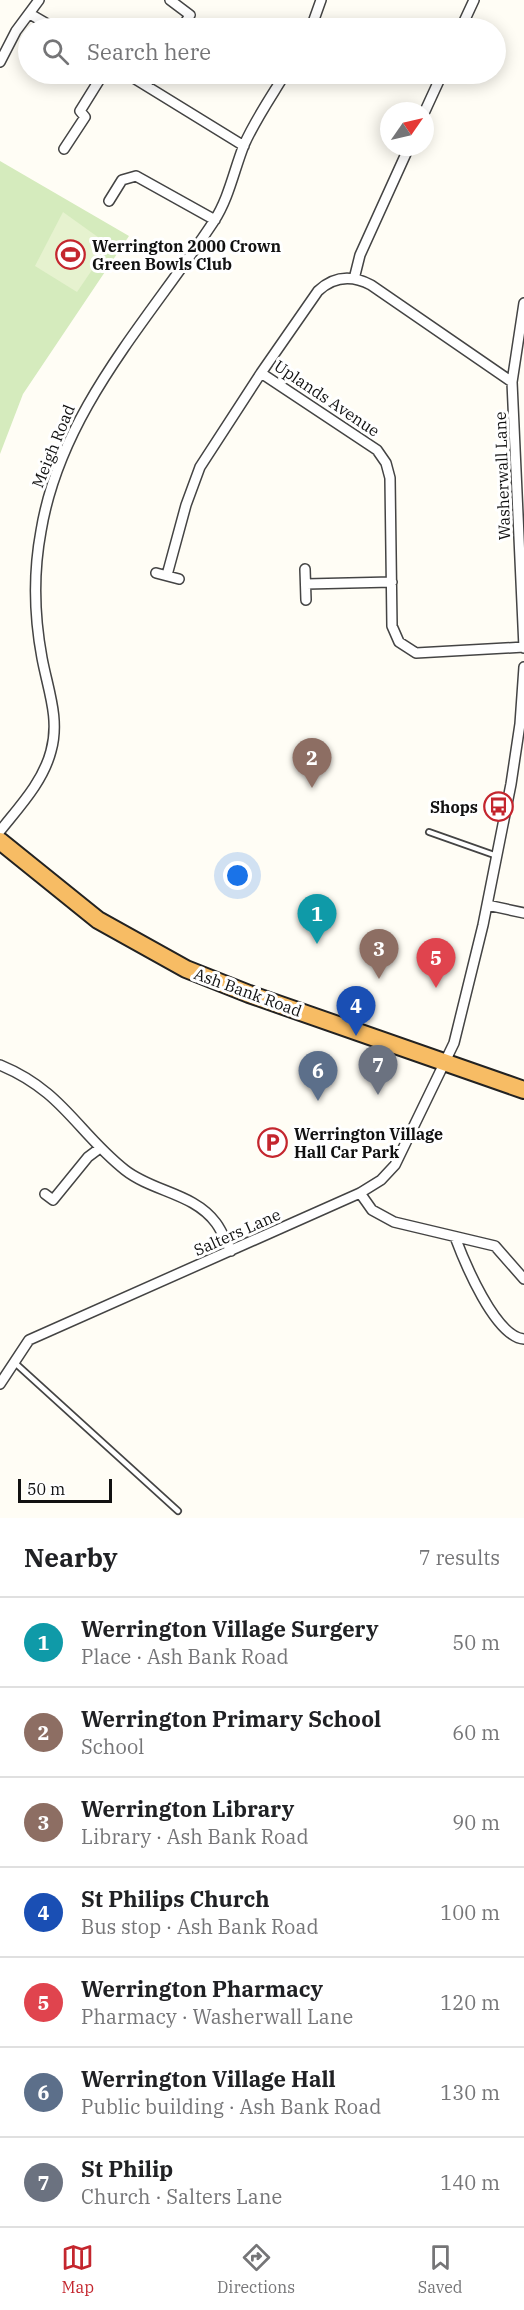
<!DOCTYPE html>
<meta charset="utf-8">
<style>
body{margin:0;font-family:"IBM Plex Serif",serif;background:#f6f6f6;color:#202124}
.compass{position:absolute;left:380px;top:102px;width:54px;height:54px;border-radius:50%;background:#fff;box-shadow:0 3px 15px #0003;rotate:56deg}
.scale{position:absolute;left:18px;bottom:15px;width:94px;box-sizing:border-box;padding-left:6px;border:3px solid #111;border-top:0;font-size:16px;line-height:21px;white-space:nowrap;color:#111;-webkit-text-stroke:4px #fff;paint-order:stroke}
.you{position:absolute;left:238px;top:876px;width:21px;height:21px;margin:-15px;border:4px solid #fff;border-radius:50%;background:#1a73e8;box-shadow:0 0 0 9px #1a73e833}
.badge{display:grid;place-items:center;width:39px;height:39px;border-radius:50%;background:#c4262e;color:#fff;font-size:20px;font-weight:700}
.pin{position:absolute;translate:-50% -50px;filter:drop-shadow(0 2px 3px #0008)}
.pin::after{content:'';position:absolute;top:32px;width:21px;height:18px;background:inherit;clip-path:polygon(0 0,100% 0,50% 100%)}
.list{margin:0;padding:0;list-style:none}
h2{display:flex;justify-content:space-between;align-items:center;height:78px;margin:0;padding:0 24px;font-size:26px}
h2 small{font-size:20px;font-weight:400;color:#757577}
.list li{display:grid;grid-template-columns:39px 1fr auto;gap:18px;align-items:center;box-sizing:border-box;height:90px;padding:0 24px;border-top:2px solid #e0e0e0}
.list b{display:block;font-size:22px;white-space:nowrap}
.list p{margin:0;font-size:20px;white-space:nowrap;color:#757577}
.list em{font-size:20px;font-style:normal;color:#757577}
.icon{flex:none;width:33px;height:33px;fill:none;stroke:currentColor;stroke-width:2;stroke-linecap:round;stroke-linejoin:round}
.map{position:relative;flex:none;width:524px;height:1518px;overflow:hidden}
.search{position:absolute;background:#fff;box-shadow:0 3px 15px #0003;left:18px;right:18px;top:18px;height:66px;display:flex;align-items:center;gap:15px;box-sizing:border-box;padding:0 21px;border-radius:33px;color:#757577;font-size:22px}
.sheet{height:708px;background:#fff}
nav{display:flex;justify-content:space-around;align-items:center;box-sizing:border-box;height:84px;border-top:2px solid #e0e0e0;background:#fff;font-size:16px;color:#757577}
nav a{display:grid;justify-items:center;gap:3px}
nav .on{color:#c4262e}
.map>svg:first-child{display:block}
</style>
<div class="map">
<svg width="524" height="1518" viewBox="0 0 524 1518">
<rect width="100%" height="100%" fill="#fffdf5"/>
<path fill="#d5ebbd" d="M0 161 129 236 23 394 0 454Z"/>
<path fill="#e6f2cf" d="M63 212 109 245 77 292 35 266Z"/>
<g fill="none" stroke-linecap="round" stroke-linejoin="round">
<defs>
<path id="service" d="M429 832 497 856
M14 1362 178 1511"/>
<path id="minor" d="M170 0 190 15 182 28
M30 14 54 28
M311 28 321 0
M461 28 474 0
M0 62 16 31 39 0
M127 74 244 146
M146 85 153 74
M425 111 442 74
M64 149 85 117 80 111 103 74
M109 201 122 180 136 176 215 220
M354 279 360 255 409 147
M524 303 512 382 524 648
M512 382 371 285C352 275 334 276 318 291L261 373 377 450 386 463 390 478 392 626 399 642 416 653 524 647
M305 569 306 600
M156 573 179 579
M167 575 186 505 200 467 261 373
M306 584 392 582
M0 831C19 807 43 782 51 751 60 719 48 690 42 658 34 615 33 574 41 531 61 410 149 320 214 221 229 198 234 170 244 145 255 120 271 97 285 74
M487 905 524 913
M0 1065C63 1091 77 1132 125 1170 153 1192 194 1193 216 1223 222 1231 226 1242 231 1251
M360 1193 372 1210 394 1222 495 1246 524 1279
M45 1194 53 1200 88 1157 100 1148
M455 1237C464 1261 495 1337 524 1339
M0 1384 29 1340 360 1193 381 1180 395 1165 454 1043 483 925 511 784 520 724 524 667"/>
<path id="trunk" d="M0 841 98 920 186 969 249 994 524 1090"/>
</defs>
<use href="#service" stroke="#444" stroke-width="8"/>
<use href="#minor" stroke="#444" stroke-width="12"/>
<use href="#trunk" stroke="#222" stroke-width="20"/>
<use href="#service" stroke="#fff" stroke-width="4.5"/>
<use href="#minor" stroke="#fff" stroke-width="9"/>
<use href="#trunk" stroke="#f7bc64" stroke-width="16"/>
</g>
<defs>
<symbol id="stadium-ring" viewBox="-11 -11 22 22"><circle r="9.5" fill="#fff" stroke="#c4262e" stroke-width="1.5"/><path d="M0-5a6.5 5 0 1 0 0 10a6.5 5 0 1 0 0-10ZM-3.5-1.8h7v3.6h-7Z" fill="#c4262e"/></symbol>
<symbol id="bus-ring" viewBox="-11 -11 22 22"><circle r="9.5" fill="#fff" stroke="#c4262e" stroke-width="1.5"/><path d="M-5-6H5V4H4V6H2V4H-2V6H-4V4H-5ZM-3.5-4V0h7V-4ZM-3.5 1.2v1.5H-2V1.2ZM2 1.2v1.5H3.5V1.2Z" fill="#c4262e"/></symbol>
<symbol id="parking-ring" viewBox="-11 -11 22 22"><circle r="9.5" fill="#fff" stroke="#c4262e" stroke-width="1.5"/><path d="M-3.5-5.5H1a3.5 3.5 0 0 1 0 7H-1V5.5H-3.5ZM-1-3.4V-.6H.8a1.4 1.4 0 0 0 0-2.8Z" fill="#c4262e"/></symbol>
</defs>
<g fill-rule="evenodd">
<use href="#stadium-ring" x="54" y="238" width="33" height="33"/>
<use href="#bus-ring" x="482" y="790" width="33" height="33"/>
<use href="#parking-ring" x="256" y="1126" width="33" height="33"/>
</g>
<g text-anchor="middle" stroke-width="6" stroke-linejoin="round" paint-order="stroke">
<g font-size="16" font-weight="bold" fill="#111" stroke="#fff" text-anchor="start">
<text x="92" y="252">Werrington 2000 Crown<tspan x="92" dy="18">Green Bowls Club</tspan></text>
<text x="478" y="813" text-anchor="end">Shops</text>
<text x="294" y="1140">Werrington Village<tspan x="294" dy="18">Hall Car Park</tspan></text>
</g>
<g font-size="16" fill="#111" stroke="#fff">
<text transform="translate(327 398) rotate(34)" y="6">Uplands Avenue</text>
<text transform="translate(53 446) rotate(-68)" y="6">Meigh Road</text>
<text transform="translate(502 476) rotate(-92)" y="6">Washerwall Lane</text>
<text transform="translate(248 992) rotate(20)" y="6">Ash Bank Road</text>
<text transform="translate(237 1232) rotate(-24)" y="6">Salters Lane</text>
</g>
</g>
</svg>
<svg class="compass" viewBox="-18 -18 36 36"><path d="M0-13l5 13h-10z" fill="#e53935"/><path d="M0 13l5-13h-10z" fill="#757577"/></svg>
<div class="scale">50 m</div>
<div class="you"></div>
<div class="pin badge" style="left:317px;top:944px;background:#0f9aa8">1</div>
<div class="pin badge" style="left:312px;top:788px;background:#8d6e63">2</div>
<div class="pin badge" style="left:379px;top:979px;background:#8d6e63">3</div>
<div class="pin badge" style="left:356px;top:1036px;background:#1a4fb4">4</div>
<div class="pin badge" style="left:436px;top:988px;background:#e0444e">5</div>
<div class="pin badge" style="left:318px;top:1101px;background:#5c6f8a">6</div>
<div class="pin badge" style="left:378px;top:1095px;background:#6b7280">7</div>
<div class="search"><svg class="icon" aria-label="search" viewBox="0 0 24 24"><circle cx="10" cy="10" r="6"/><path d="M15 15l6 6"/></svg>Search here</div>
</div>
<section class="sheet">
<h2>Nearby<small>7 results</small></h2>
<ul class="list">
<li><span class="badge" style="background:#0f9aa8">1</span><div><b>Werrington Village Surgery</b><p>Place · Ash Bank Road</p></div><em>50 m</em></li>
<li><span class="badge" style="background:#8d6e63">2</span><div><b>Werrington Primary School</b><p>School</p></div><em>60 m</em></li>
<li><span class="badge" style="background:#8d6e63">3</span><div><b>Werrington Library</b><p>Library · Ash Bank Road</p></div><em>90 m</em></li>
<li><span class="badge" style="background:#1a4fb4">4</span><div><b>St Philips Church</b><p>Bus stop · Ash Bank Road</p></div><em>100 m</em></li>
<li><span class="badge" style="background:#e0444e">5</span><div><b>Werrington Pharmacy</b><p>Pharmacy · Washerwall Lane</p></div><em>120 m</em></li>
<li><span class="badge" style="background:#5c6f8a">6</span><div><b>Werrington Village Hall</b><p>Public building · Ash Bank Road</p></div><em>130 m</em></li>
<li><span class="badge" style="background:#6b7280">7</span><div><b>St Philip</b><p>Church · Salters Lane</p></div><em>140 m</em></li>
</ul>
</section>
<nav>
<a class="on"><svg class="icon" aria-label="map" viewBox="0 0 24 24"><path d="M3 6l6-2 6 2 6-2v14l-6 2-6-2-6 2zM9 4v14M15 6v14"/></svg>Map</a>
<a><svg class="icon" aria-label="directions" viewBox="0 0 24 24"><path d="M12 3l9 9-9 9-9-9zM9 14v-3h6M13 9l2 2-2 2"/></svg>Directions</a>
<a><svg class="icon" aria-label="saved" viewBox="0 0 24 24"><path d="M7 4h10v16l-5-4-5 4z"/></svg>Saved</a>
</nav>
